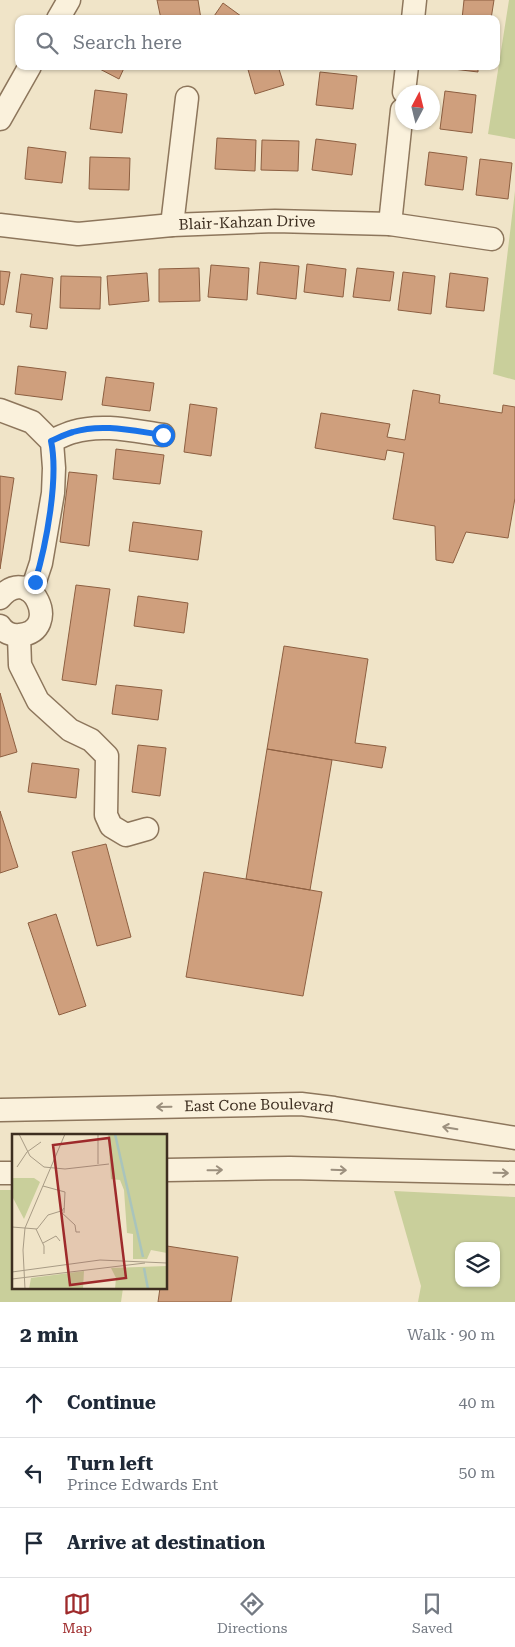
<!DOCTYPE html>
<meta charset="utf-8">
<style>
body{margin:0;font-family:"Roboto Serif",serif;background:#f2f2f3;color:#1f2937}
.controls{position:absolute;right:15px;bottom:15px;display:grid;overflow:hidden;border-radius:10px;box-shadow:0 1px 4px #0004}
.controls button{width:45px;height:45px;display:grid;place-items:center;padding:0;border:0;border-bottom:1px solid #e0e1e3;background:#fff;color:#1f2937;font:25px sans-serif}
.compass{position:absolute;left:395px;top:85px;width:45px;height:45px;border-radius:50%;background:#fff;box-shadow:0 1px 4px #0004;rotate:7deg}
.stop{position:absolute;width:15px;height:15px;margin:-11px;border:4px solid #1a73e8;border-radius:50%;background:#fff}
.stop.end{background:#1a73e8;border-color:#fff;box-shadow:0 1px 5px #0008}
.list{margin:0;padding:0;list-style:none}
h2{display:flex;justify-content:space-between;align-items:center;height:65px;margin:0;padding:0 20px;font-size:21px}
h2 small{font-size:16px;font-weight:400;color:#747a83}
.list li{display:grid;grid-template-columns:32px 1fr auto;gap:15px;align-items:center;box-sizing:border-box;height:70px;padding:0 20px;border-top:1px solid #e0e1e3}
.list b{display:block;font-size:19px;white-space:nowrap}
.list p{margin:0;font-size:16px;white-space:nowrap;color:#747a83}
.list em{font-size:16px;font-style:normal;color:#747a83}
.icon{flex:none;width:28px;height:28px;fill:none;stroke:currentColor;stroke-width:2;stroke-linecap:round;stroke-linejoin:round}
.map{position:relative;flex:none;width:515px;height:1302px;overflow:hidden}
.search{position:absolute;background:#fff;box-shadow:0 1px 4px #0004;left:15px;right:15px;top:15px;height:55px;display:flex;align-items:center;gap:12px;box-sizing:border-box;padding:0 18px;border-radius:10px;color:#747a83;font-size:19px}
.sheet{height:275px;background:#fff}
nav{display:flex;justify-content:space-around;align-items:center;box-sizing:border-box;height:70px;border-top:1px solid #e0e1e3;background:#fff;font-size:14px;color:#747a83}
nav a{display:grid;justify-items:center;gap:2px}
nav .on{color:#9e2a2b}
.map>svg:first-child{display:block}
</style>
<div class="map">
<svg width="515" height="1302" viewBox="0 0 515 1302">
<rect width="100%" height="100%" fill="#f0e4c8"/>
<path fill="#c9cf9b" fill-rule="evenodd" d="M509 0H515V139L488 134Z
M515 191V380L493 374Z
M0 1190H14V1288H123L121 1302H0Z
M394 1191 515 1197V1302H418L421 1286ZM459 1246H496V1283H459Z"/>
<path fill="#cf9f7d" stroke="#8d5f41" d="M157 0H198L201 19H161Z
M464 0H494L491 19H462Z
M223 3 245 19H212Z
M94 66H125L119 79Z
M247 66H278L284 85 255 94Z
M445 66H478V72L445 68Z
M320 72 357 76 353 109 316 105Z
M95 90 127 94 122 133 90 129Z
M445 91 476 95 472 133 440 129Z
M217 138 256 140 255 171 215 169Z
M316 139 356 144 352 175 312 170Z
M262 140 299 141 298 171 261 170Z
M28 147 66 152 62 183 25 179Z
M429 152 467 157 463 190 425 185Z
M90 157 130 158 129 190 89 189Z
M480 159 512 163 508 199 476 195Z
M260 262 299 266 296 299 257 294Z
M307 264 346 269 343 297 304 292Z
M211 265 249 268 247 300 208 297Z
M199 268 200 301 159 302V269Z
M357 268 394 272 390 301 353 297Z
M0 271 10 272 4 305 0 304Z
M403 272 435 276 431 314 398 310Z
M147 273 149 301 109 305 107 276Z
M450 273 488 278 484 311 446 307Z
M21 274 53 278 47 329 30 327 32 314 16 312Z
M61 276 101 277 100 309 60 308Z
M18 366 66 372 62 400 15 394Z
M106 377 154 383 150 411 102 405Z
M413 390 440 395 439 403 502 413 503 405 515 407V498L508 538 466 532 453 563 436 560 435 526 393 519 404 453 387 450 385 460 315 448 321 413 390 424 387 437 405 440Z
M190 404 217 408 211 456 184 452Z
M116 449 164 455 160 484 113 479Z
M69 472 97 475 89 546 60 542Z
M0 476 14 478 0 569Z
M133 522 202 531 198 560 129 551Z
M76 585 110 589 96 685 62 680Z
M138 596 188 603 184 633 134 626Z
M284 646 368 659 355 743 386 747 382 768 267 749Z
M116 685 162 690 158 720 112 714Z
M0 693 17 752 0 757Z
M138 745 166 748 160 796 132 792Z
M267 749 332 760 310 890 246 879Z
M32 763 79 769 76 798 28 792Z
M0 811 18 867 0 873Z
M106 844 131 937 97 946 72 852Z
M204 872 322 892 303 996 186 977Z
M56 914 86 1006 59 1015 28 923Z
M167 1246 238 1257 231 1302H158L160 1288H166Z"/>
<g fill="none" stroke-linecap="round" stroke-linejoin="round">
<defs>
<g id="minor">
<path d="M58 19 69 0"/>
<path d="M413 19 415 0"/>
<path d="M404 92 407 66"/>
<path d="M0 119 30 66"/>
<path d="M390 224 402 110"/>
<path id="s1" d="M0 225 78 234 172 225 275 221 390 224 492 239"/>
<path d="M172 225 187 98"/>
<path d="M0 410 32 422 52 442 54 468 53 493 41 563 35 581 28 590"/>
<path d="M51 441C58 438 66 434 73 432 102 423 134 431 163 435"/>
<path d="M0 598C31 561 63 631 20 635 12 636 4 632 0 626"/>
<path d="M19 636 20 665 38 701 70 730 91 740 107 756 106 815 111 826 126 835 147 829"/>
<path id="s2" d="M0 1110 301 1104 334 1108 515 1138"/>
<path d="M166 1170 290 1168 515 1173"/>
<path d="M0 1173H14"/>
</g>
</defs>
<use href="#minor" stroke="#8d765c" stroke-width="25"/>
<use href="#minor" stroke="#faf1dc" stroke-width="22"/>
</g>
<defs><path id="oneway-shaft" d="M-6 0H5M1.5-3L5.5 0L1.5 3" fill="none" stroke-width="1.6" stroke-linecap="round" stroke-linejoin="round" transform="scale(1.25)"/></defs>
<g stroke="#9c907e">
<use href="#oneway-shaft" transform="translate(164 1107) rotate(179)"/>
<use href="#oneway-shaft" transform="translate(450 1128) rotate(-171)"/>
<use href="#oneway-shaft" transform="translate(215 1170) rotate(-1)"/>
<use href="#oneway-shaft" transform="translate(339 1170) rotate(2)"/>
<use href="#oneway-shaft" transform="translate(501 1173) rotate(1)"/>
</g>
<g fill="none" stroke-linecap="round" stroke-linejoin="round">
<path stroke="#1a73e8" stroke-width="6" d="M35 582C46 546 59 478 51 441 58 438 66 434 73 432 102 423 134 431 163 435"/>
</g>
<g text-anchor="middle" stroke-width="4" stroke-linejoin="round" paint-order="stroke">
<g font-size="15" fill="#3d2e20" stroke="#f7eed8">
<text dy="5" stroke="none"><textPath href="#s1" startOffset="248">Blair-Kahzan Drive</textPath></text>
<text dy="5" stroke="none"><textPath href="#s2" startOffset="259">East Cone Boulevard</textPath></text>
</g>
</g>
<g transform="translate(12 1134)">
<rect width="155" height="155" fill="#f0e4c8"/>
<path d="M96 0H155V119L139 116 135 125H121V100L115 99 112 56 108 46 99 45ZM0 44H22L28 48 12 85 0 62ZM155 132V155H103L104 144 99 134ZM72 137 71 155H17L19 144Z" fill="#c9cf9b"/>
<path fill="none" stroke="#a9c4bc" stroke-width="2.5" d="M103 0 131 123M132 134 136 155"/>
<path fill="none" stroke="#a89b85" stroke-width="1" d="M7 0 18 22 32 33 53 35 97 30M86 0V30M5 33 15 18 29 8M31 52 53 58 52 79M52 74 49 78 63 91 64 98H68M0 93 25 95 36 81 49 77M24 95 32 112V120M31 109 44 102 48 107M0 138 88 126 155 129M0 145 133 129M13 155 11 116 13 94 53 0"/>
<path fill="#9e2a2b" fill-opacity="0.15" stroke="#9e2a2b" stroke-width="2.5" d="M97 4 114 144 58 151 41 11Z"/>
<rect width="155" height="155" fill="none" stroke="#3d2e20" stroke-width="2.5"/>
</g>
</svg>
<div class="controls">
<button><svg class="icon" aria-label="layers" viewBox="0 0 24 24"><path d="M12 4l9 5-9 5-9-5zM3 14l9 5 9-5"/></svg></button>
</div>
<svg class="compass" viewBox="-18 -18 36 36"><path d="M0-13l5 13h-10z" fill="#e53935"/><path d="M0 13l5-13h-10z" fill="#747a83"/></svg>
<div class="stop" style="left:163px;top:435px"></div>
<div class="stop end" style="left:35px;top:582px"></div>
<div class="search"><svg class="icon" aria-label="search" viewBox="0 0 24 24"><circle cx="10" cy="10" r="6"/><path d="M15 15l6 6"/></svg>Search here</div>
</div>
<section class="sheet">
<h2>2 min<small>Walk · 90 m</small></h2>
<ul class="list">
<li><svg class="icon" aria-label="ahead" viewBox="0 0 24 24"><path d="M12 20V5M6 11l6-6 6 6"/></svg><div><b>Continue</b></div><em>40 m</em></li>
<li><svg class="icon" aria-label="left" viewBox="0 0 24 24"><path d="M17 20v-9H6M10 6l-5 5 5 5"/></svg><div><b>Turn left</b><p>Prince Edwards Ent</p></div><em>50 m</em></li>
<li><svg class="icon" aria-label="arrive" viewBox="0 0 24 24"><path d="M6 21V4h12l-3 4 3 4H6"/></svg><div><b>Arrive at destination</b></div></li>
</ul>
</section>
<nav>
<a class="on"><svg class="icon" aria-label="map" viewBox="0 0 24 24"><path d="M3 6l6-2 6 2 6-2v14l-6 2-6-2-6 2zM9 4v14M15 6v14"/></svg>Map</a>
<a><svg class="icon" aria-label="directions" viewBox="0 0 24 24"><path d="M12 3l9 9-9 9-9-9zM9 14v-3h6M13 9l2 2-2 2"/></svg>Directions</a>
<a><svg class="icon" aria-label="saved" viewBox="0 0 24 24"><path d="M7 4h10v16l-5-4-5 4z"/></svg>Saved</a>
</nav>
